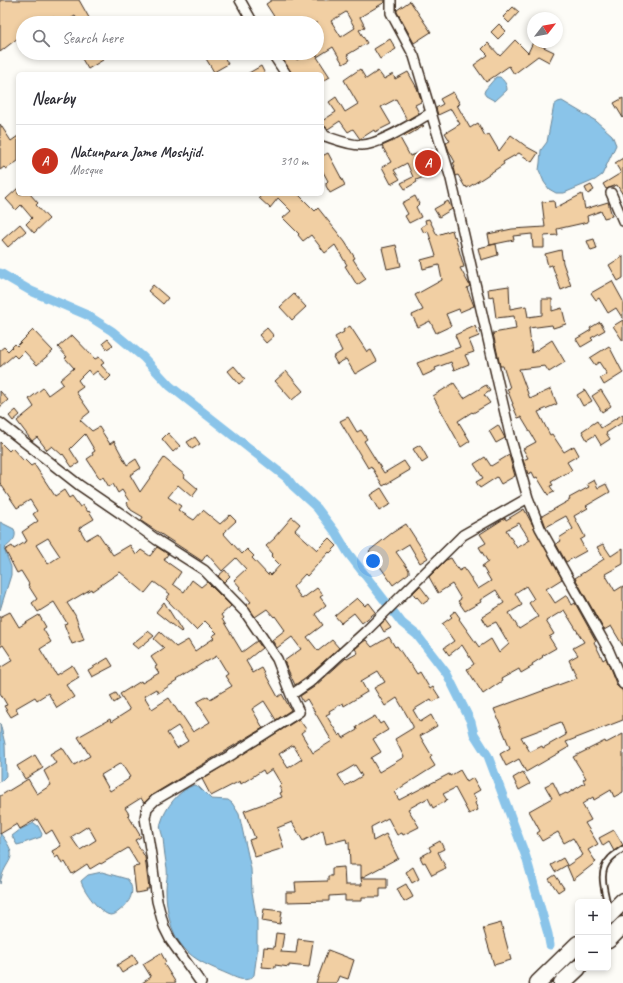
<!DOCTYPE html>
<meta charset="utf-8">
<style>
body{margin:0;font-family:Caveat,sans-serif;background:#f2f2f3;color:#2b2b33}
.controls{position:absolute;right:12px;bottom:12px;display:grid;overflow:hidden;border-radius:6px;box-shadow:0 2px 6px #0003}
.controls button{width:36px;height:36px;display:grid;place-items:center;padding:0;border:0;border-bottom:1px solid #e1e1e2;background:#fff;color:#2b2b33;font:20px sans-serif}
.compass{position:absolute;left:527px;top:12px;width:36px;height:36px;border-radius:50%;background:#fff;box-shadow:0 2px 6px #0003;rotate:59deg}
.you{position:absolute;left:373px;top:561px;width:14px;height:14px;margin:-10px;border:3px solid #fff;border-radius:50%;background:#1a73e8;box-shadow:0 0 0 6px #1a73e833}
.badge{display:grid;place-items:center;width:26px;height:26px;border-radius:50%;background:#c8321e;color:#fff;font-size:13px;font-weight:700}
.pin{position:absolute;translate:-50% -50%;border:2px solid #fff;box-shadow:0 1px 4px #0006}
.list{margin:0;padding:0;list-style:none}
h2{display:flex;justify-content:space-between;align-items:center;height:52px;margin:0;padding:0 16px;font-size:17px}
h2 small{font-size:13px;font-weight:400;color:#7c7c81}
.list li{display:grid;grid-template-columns:26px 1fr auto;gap:12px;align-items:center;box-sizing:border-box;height:72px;padding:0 16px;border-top:1px solid #e1e1e2}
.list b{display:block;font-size:15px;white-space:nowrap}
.list p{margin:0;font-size:13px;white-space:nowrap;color:#7c7c81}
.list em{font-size:13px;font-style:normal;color:#7c7c81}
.icon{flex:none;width:22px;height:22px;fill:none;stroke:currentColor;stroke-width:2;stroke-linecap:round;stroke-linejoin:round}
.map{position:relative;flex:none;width:623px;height:983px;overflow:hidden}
.search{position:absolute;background:#fff;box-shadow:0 2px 6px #0003;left:16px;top:16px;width:308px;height:44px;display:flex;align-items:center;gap:10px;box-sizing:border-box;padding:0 14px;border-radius:22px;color:#7c7c81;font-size:15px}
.panel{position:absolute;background:#fff;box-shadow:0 2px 6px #0003;left:16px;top:72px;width:308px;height:124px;border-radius:6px}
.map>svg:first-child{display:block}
</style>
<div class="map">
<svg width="623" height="983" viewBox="0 0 623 983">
<rect width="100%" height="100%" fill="#fdfcf7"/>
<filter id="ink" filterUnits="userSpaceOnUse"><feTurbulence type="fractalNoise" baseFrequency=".025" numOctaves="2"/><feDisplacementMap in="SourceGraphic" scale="8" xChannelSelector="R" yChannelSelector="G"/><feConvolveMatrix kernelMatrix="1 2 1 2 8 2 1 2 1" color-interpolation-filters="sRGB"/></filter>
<g filter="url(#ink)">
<path fill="#8ac4e9" stroke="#6a8698" d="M496 77H500C504 81 507 84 507 90L495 101 486 96 484 93 485 90Z
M562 101 596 121 612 135 616 145 602 175 595 180 564 193H556L549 189 544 182 539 170 540 163 541 150 547 142 554 105 558 102Z
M0 522 14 529C18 539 11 542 4 549L11 567V575L0 610Z
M0 723 5 744 6 776 0 782Z
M194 785 199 787 211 799 228 800 232 803 239 814 251 869 252 892 257 921V953L254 975C248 983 238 979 230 975 214 968 194 961 183 947 170 932 166 909 166 889 166 882 168 875 167 868 165 858 164 848 163 838 162 833 159 827 161 823 165 808 179 790 194 785Z
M34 823 38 826 42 834 41 837 21 844 17 845 12 836 21 829Z
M0 833C23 862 4 857 0 884Z
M102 872 127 879C137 890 130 903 119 911 117 913 114 915 111 915 101 915 83 890 81 881L88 875Z"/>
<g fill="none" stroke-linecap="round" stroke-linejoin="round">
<path stroke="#8ac4e9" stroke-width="9" d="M0 273 31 291 87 315 112 331 143 357 170 386 287 478 293 486 317 508 336 533 348 553 402 623 417 635 447 674 471 722 474 734 488 756 526 857 548 934 550 945"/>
</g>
<path fill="#f1cfa3" stroke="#3b2a1e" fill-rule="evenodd" d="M0 0H79L92 23H80L75 16 64 23H58L54 17 44 23H23V34L0 52Z
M272 0H385V2L360 17 365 27 359 30 367 43 347 55 350 60 343 64 333 47 317 57 330 77 323 81 322 74H292L279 53H292L297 60 307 53H315L317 56V46L320 44 317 39V23H268L275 18 266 4ZM346 12 355 28 341 37 331 21Z
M410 1 431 32 414 43 397 12V10Z
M513 7 519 12 509 23 503 17Z
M499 24 506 31 498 39 491 32Z
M390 39 396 49 380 59 374 49Z
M515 40 528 53 533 42 554 52 549 62 538 56 514 74 509 66 486 82 474 65 488 55 482 49 488 43 500 56Z
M92 53H98L103 60 88 69 82 59Z
M212 53H222L228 64 214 72 205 57Z
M261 66 265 74H247Z
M360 69 366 79 378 71 384 79 393 74 395 79 408 72 417 88 421 99V102L415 105 419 113 407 120 396 99 381 107 391 124 375 132 374 130 360 139 353 129 348 132 340 121 328 129 322 125V121L336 112 329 102 336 97 345 112 358 104 344 80Z
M453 92 460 104 457 105 470 128 478 123 485 136 489 134 499 151 511 135 527 147 538 153 532 162 519 153 503 162 504 164 483 178 467 188 466 186 465 187 458 175 456 176 454 167 455 166 453 163 455 162 449 151 446 143 450 141 445 133 460 124 451 109 438 115 436 108 443 104 440 99Z
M623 98V118L614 103Z
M0 124 11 141 18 136V161L6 169 4 167 0 170Z
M423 125 424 126 405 137 404 135Z
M400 138 410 156 432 149 440 171 416 180 417 182 405 189 401 183 413 177 407 163 394 170 400 179 391 184 382 167 391 162 382 146Z
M328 153 345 185 330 193 326 186V183L328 181 322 170V156Z
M623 158V195L617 185 606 189 603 184 621 173 615 163Z
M591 185 594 190 588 194 585 188Z
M18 188V194H30L38 203 36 205 49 219 34 233 26 224 32 218 21 205 16 210 6 199Z
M262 194H298L315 211 318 208 345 242 355 258 353 259 366 279 357 285 345 266 347 265 335 245 325 253 311 235 303 241 298 235 299 234 283 218 291 211 278 198 270 208 259 198Z
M582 194 585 209 608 202 612 216 604 218 601 211 587 216 588 222 557 229 558 235 544 236V248H533L532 234 513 236 514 240 490 245 488 234 512 229 545 227 542 202 554 201 555 208Z
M415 196 419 204 416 207 421 217 409 223 405 216 408 214 402 203Z
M448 201 452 209 439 217 434 209Z
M429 219 437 235 452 230 454 237 455 236 464 267 460 268 470 286 467 288 474 306 460 312 459 309 446 314 451 326 436 333 430 321 418 327 412 315 423 310 415 295 442 280 439 265 423 269 421 260 436 256 428 231 424 233 421 227 426 224 425 220Z
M20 224 26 231 8 247 2 240Z
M594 239 597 249 591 251 587 241Z
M496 244 498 255 481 260 478 248Z
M396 245 401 266 387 269 382 248Z
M561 250 563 263 571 286 561 290 552 265 548 266 545 254Z
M623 256V278L618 281 609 265Z
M612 281 623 301V319L616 308 608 313 599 298 596 300 591 293Z
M153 285 168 298 163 304 148 291Z
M509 286 510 309 526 306 528 317 542 315V299H552V311L562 308 566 324 553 328 552 325 529 328 532 353 552 340 565 362 549 372 545 366 519 369 530 399 551 389 557 404 538 412 550 435 552 434 564 452 574 446 579 455 567 462 572 470 551 482 553 485 550 486 554 492 548 495 537 477 535 478 532 472 528 474 527 471 523 460 528 458 523 449 536 442 521 417 518 418 512 404H513L507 389 510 388 503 366H500L493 333 516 329 514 316 496 318 493 296 489 297 488 289Z
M294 294 306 307 292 320 280 307Z
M623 320V341L613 326Z
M600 322 605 330 591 338 593 340 581 347 576 339 591 330 590 328Z
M350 326 367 352 371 350 377 361 355 374 346 359 337 364 333 357 342 351 335 337 344 332 343 330Z
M475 326 479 336 469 340 474 352 465 355 469 364 454 370 451 362 435 368 436 370 423 376 417 363 460 347 455 335Z
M267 328 274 336 266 343 259 335Z
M33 330 53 351 37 365 24 351 17 358 14 355 0 367V350L4 347 8 351 15 344 17 346Z
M72 335 95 359 99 357 104 363 101 365 111 376 106 381 97 371 92 375 88 370 78 380 83 387 76 392 90 412 80 420 92 431 99 427 110 444 114 441 127 465 136 459 141 468 130 475 140 492 164 458 185 475 184 477 198 489 192 497 178 485 168 497 181 506 178 510 194 520 203 510 220 524 230 515 236 521 223 533 242 554 247 549 254 556 252 558 268 575 269 573 271 575 280 565 271 556 273 554 266 546 275 538H274L292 517 300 524 295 530 317 550 329 538 337 546 330 553 329 552 307 576 305 574 293 587 302 599 317 588 323 595 320 597 326 605 315 614 323 625 307 637 318 651 332 640 339 648 306 677 295 685 284 661 301 649 292 637 277 648 272 640 285 630 275 616 274 617 267 609 255 617 246 605 251 602 239 588 240 587 234 580 246 569 236 558 222 571 207 554 202 561 141 521 143 517 131 510 127 503 129 501 122 490 118 493 113 484 109 487 103 477 100 479 87 459 93 455 92 453 95 451 85 434 70 449 79 463 72 467 63 454 62 455 52 446 47 450 37 437 32 441 17 421 34 407 29 399 43 388 48 395 63 384 60 380 74 368 65 358 67 357 58 347Z
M108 339 113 345 107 349 103 343Z
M609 346 623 373 604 385 600 378 607 374 599 362 595 365 590 358Z
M234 366 245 379 239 384 228 371Z
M286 371 303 391 292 400 275 381Z
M454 383 464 398 486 385 490 391 484 395 490 403 473 413 472 412 458 421 470 441 461 447 433 396Z
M585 390 592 401 583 406 577 395Z
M601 390 611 406 602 412 592 396Z
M0 391 8 400 0 407Z
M16 410 20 415 13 421 9 416Z
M623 414V422L606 433 610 439 601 445 595 435 587 440 582 431 597 421 601 428Z
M348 417 357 432 361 430 367 439 364 441 384 473 404 461 410 470 383 486 371 466 368 468 340 421Z
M498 425 505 438 496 443 489 431Z
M168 433 180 446 173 452 162 439Z
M195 437 200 444 192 449 187 442Z
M0 442 9 451 12 448 24 461 25 460 31 466 34 464 55 496 64 490 69 498 72 496 80 507 83 505 88 512 89 511 94 519 79 528 86 540 98 533 113 555 130 545 136 555 141 550 150 556 157 547 168 554 164 560 181 572 173 584 184 592 192 580 201 587 207 582 231 606 221 615 223 618 222 619 242 652 257 641 262 648 246 661 253 673 262 668 278 697 282 694 291 710 276 720 264 701 252 709 263 728 152 795 144 803 141 798 125 808 129 814 128 815 141 837 135 840 145 857 149 889H146L147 891 136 893 133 867 139 866 128 848 101 864 100 863 90 869 87 864 72 874 65 862 62 864 58 856 55 858 52 851 61 846 52 830 46 834 37 819 20 829 17 824 0 834V796L28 779 37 794 51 785 44 771 56 763 50 754 62 747 74 765 90 756 78 737 110 719 111 722 130 710 120 694 141 681 142 683 159 673 155 667 157 666 151 657 164 648 154 639 160 632 176 647 188 640 195 651 214 638 212 636 217 633 205 621 196 630 166 599 170 594 154 582 145 593 120 572 92 591 91 589 67 603 75 615 84 640 72 644 64 624 67 623 54 602 38 612 32 603 37 599 28 585 29 584 21 571 17 573 5 550 12 546 14 549 27 541 22 532 38 521 33 514 37 511 30 500 17 508 0 483ZM48 538 60 556 48 564 36 545ZM217 656 228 674 225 676 232 686 210 699 208 696 197 702 210 722 193 732 180 712 179 713 169 698 152 709 144 696 156 689 158 693 177 681 176 680 206 661V662ZM178 726 188 741 177 748 167 733ZM121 763 130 777 128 778 129 779 110 791 101 775ZM88 826 96 840 80 850 71 837Z
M420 445 428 459 422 463 413 449Z
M509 455 515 476 501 484 497 477 480 488 476 482 483 478 474 464 485 457 491 466Z
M594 480 598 488 606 484 610 492 586 506 588 508 574 516 585 537 580 540 586 551 566 562 556 544 561 541 559 538 573 529 566 516 546 527 542 516 570 500 569 498 589 487 587 484Z
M381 488 391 504 379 511 370 495Z
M524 509 562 579 546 589 555 603 567 595 572 605 575 603 596 641 594 642 603 660 606 658 617 686 622 690 623 693V720L566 742 569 747 526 772 519 759 506 766 500 754 510 748 494 709 577 678 569 660 578 655 573 648 584 642 564 610 546 621 554 634 549 637 556 648 542 656 543 657 532 664 533 666 521 673 519 669 501 679 502 681 483 694 467 669 474 664 462 645 449 655 444 648 454 641 442 624 452 617 450 615 455 611 460 618 459 619 479 647 491 639 499 653 509 644 496 622 487 626 482 617 504 603 496 590 480 600 481 602 465 611 458 601 461 599 452 584 438 593 429 577 446 560 451 558 459 571 464 568 478 589 491 581 482 566 488 562 479 547 486 543 480 534 505 518 506 520ZM519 523 530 540 517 548 506 530ZM526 586 534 599 529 603 538 617 519 629 509 613 522 605 515 593ZM561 722 566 735 543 748 542 746 530 752 521 737Z
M406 524 428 558 420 563 409 544 396 552 409 570V573L393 585 369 551 392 533Z
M603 544 611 556 623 548V564L605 574 615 591 623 586V646L611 626 604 630 575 578 604 559 597 547Z
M225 570 230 576 224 582 218 576Z
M420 586 430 599 423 604 417 597 416 598 413 593Z
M357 598 365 606 369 603 376 612 362 623 354 613 341 623 335 616Z
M164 602 182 631 181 632 156 612Z
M10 612 19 627 39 615 46 627 43 629 51 642 40 649 56 675 72 665 79 677 66 685 74 697 57 708 48 693 37 700 35 697 16 708 18 713 11 717 4 706 7 705 0 693V668L13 660 3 645 0 647V617Z
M385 620 391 628 384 632 380 625Z
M148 631 154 636 138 649 132 644Z
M389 637 395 647 397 646 409 664 410 663 417 674 420 672 430 689 433 687 440 698 433 702 431 699 413 710 420 722 431 715 437 726 420 736 432 756 430 758 435 766 394 792 399 800 449 774 450 776 460 770 467 782 473 778 480 790 473 794 477 801 475 803 478 810 469 814 455 788 443 794 447 800 433 808 428 798 408 809 419 827 403 835 402 833 397 835 388 818 371 827 373 841 386 834 398 858 361 878V865H350L349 842 347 843 346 839 326 844 323 830 303 841 292 822 277 828 284 848 255 857 249 840 255 838 244 811 282 797 280 793 282 792 279 786 281 784 272 769 265 774 263 770 241 784 240 781 211 796 202 779 299 719 306 729 301 733 313 753 332 741 307 699 303 702 300 696 314 687 346 658 347 659 358 653 355 649 363 642 366 640 372 647ZM378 671 385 682 374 688 385 706 397 698 413 726V728L395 739 404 757 379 772 371 758 381 752 373 739 388 730 383 722 380 724 375 716 356 727 357 730 343 738 341 734 339 736 326 715 330 713 329 711 343 703 344 706 367 692 361 681ZM293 745 302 759 288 768 279 754ZM355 765 362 776 345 786 338 775Z
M108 658 113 666 92 677 88 670Z
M116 693 120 699 114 703 110 696Z
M623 734V792L614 797 611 790 594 800 593 797 582 804 591 820 585 823 598 844 588 850 596 862 573 880 567 866 583 855 573 838 564 843 558 832 542 841 537 833 540 831 529 811 552 798 545 786 553 782 560 796 566 793 567 794 585 783 583 780 586 778 573 757 605 741 606 743Z
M35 755 43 768 25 779 17 766Z
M523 772 530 784 519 790 513 778Z
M614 830 623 845 614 851 609 842 603 846 599 838Z
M440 841 444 849 438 852 446 868 432 875 425 862 423 863 420 857 431 851 429 847Z
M563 858 567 865 555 872 551 865Z
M344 867 345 885H362L361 878H387V889H380V897H362V901H345V895L329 896V901L286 902V892H296L295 882 328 881V876H332V868Z
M413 867 419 879 412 883 406 872Z
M555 875 564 888 558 892 549 879Z
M406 884 413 897 404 902 397 889Z
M264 909 282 911 280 924 262 921Z
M501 923 511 960 494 965 483 928Z
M276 933 284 934 281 952 296 953 298 939 313 941 309 967 289 965V967L275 965V968L262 967 264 947 274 948Z
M328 950 354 960 348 979 339 976 336 983H316Z
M161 953 166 962 164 964 176 983H142L151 977 143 964Z
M133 955 138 963 122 973 117 965Z"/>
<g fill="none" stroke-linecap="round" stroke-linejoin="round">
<defs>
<path id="lane" d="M607 902C604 888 598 871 610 859 613 855 619 852 623 849"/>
<path id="street" d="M240 0 253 23
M391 0V13L414 56 451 179 511 439 528 498 540 528 609 651 623 684
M272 53 286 74
M322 131 325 136C337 140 349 145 361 145 378 146 416 121 431 113
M611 193 623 221
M0 423 79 485 120 513 157 540 204 570 245 612 277 659 291 695
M201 983 171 941 164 927 157 901 152 861 145 818 147 808 155 800 233 754 299 712 291 695 310 682 365 632 463 535 528 498"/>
<path id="highway" d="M608 916 623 901
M608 940 623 925
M538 983 578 944
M562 983 578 968"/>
</defs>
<use href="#lane" stroke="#3b2a1e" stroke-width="8"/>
<use href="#street" stroke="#3b2a1e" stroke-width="12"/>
<use href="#highway" stroke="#3b2a1e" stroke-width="19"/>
<use href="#lane" stroke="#fdfcf7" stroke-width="4.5"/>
<use href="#street" stroke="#fdfcf7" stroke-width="9"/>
<use href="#highway" stroke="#fdfcf7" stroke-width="16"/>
</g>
</g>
</svg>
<div class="controls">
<button>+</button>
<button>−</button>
</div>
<svg class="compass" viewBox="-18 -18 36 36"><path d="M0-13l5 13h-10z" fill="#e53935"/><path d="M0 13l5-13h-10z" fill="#7c7c81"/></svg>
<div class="you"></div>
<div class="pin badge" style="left:428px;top:163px">A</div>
<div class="search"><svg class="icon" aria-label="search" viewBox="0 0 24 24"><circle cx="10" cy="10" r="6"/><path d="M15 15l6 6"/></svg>Search here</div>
<section class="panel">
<h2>Nearby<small></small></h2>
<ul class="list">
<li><span class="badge">A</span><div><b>Natunpara Jame Moshjid.</b><p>Mosque</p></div><em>310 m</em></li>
</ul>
</section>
</div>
